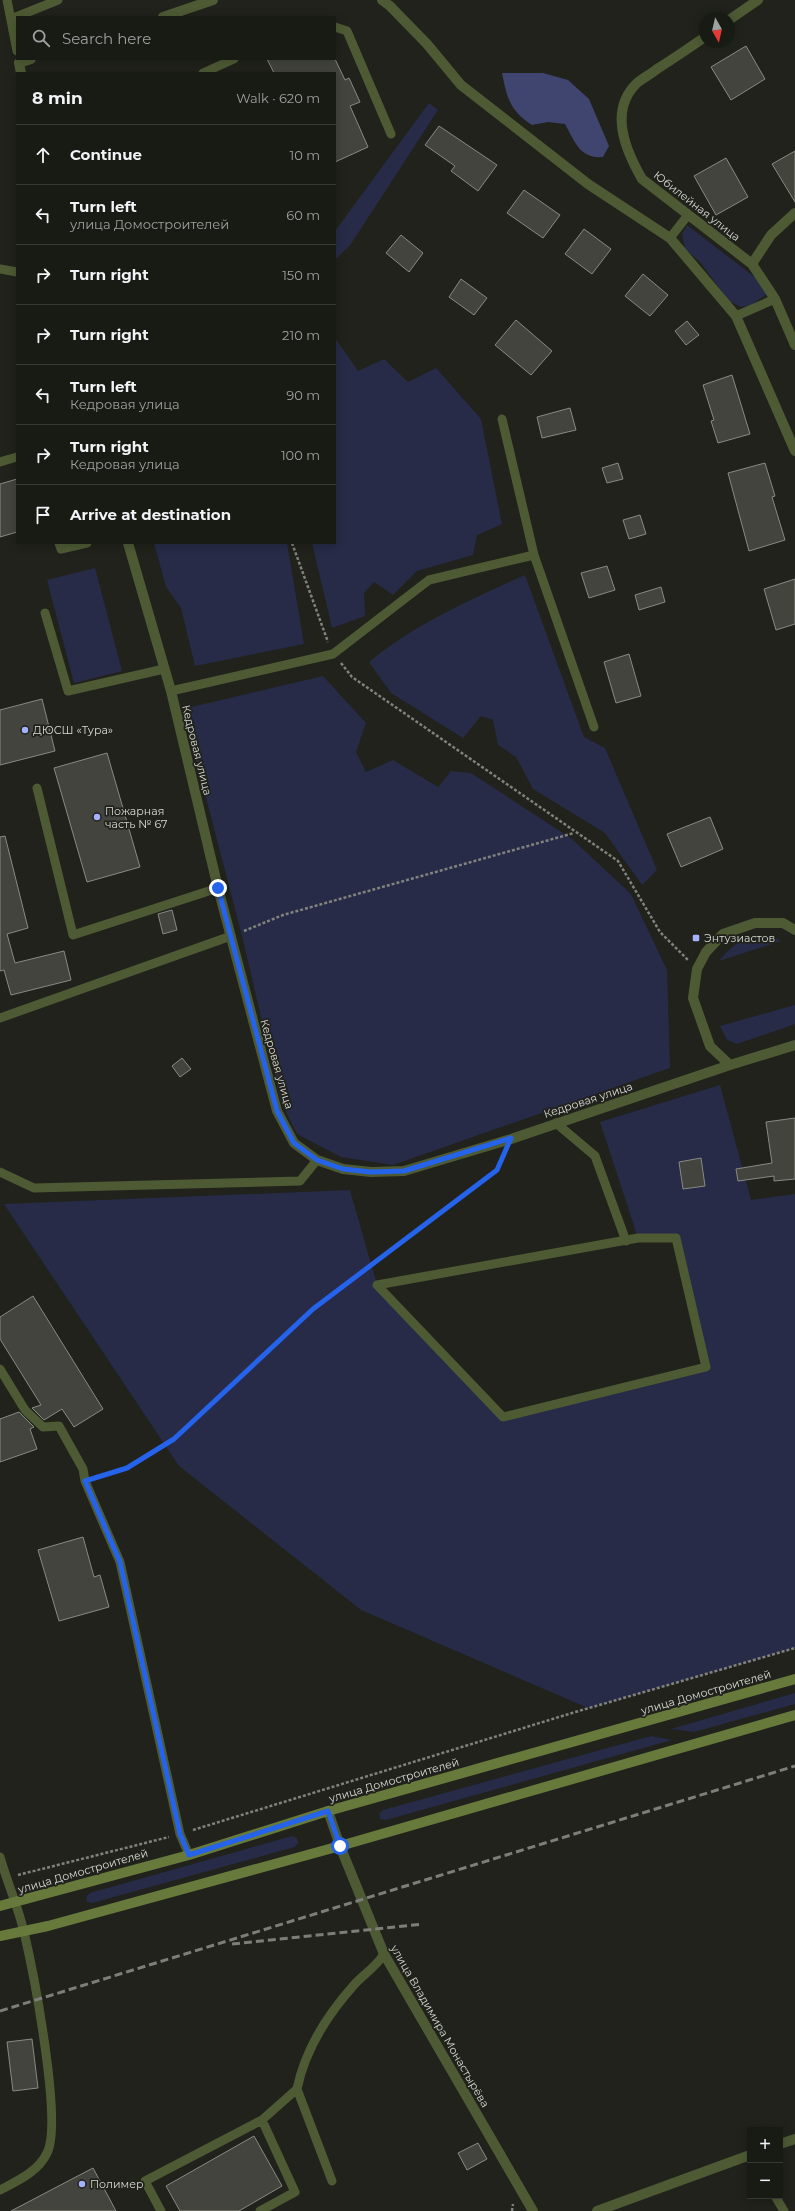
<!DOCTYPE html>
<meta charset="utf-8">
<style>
body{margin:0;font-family:Montserrat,sans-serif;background:#252722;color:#f1f3f6}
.controls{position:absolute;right:12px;bottom:12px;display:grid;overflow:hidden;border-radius:0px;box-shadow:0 2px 10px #0003}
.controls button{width:36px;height:36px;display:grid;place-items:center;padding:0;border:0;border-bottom:1px solid #363834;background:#181a14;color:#f1f3f6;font:20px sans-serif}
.compass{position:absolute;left:699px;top:12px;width:36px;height:36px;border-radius:50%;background:#181a14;box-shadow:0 2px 10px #0003;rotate:172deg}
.stop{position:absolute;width:12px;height:12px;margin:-9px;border:3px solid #2563eb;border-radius:50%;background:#fff}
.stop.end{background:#2563eb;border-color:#fff;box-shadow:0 1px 4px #0008}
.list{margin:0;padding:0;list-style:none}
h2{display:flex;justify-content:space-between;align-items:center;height:52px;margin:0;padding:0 16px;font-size:17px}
h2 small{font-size:13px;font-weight:400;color:#9fa1a0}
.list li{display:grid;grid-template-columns:26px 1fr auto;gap:12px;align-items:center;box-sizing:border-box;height:60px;padding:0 16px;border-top:1px solid #363834}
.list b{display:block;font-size:15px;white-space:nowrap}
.list p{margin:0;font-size:13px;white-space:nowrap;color:#9fa1a0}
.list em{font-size:13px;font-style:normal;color:#9fa1a0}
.icon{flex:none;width:22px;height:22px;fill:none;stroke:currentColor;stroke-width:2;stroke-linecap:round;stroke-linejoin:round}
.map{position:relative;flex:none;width:795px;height:2211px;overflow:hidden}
.search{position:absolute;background:#181a14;box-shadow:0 2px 10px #0003;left:16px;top:16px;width:320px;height:44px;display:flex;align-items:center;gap:10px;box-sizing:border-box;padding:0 14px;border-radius:0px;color:#9fa1a0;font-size:15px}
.panel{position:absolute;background:#181a14;box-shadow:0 2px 10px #0003;left:16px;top:72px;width:320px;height:472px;border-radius:0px}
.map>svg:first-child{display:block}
</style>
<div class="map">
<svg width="795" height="2211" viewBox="0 0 795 2211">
<rect width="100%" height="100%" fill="#20221b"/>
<path fill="#272b47" d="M429 103 438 110 351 244 335 260V231Z
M687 225 757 279 767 294 750 306 741 307 729 301 700 262 685 249 682 234Z
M335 338 358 371 384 359 408 382 436 368 481 419 502 524 477 535 473 555 417 571 393 595 374 582 364 593 365 616 332 628 312 543H335Z
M154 543H287L304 644 195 666 181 608 166 587Z
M95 568 122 671 74 683 47 580Z
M525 575 584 737 605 748 657 870 642 885 605 833 533 789 516 757 498 745 493 720 481 716 463 738 391 693 369 662C415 624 471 599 525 575Z
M323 676 366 723 356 752 366 772 393 760 438 787 451 771 471 773 572 839 631 894 667 970 670 1068 393 1165 341 1157 297 1134 281 1102 243 940 183 709Z
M756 936H772L781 941 719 961C730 947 739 940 756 936Z
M795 1005V1024L737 1044 727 1040 720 1026Z
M720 1085 751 1200 795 1194V1648L588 1708 361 1610 179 1466 4 1204 350 1190 377 1285 504 1417 706 1367 676 1238H638L600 1122Z
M795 1693V1704L694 1732 671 1729Z
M651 1736 672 1740 386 1820 380 1819 379 1814 383 1810Z
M292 1836 297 1838 298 1843 295 1847 92 1903 87 1902 86 1897 90 1893Z"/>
<path fill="#3f456f" d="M502 73H543L568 80 589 99 609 146 603 157C580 159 575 142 565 124L548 122 532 125C510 111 507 98 502 73Z"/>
<path fill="#42443d" stroke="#888b83" d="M746 46 765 79 731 100 711 67Z
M267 59H335L345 80 349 78 360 102 350 106 368 147 335 162V73H274Z
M439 126 497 165 478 191 451 171 455 166 425 145Z
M795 151V202L772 164Z
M726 158 748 197 716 215 694 176Z
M524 190 560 215 543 238 507 213Z
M584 229 611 249 592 274 565 254Z
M401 235 423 253 409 272 386 253Z
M643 274 668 295 650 316 625 296Z
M461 279 487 298 474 315 449 297Z
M516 320 552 351 531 375 495 345Z
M687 321 699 335 686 345 675 331Z
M732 375 750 434 718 443 711 421 714 420 703 385Z
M570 408 576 430 542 438 537 417Z
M618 463 623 479 607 483 602 468Z
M765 463 775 496 772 497 785 540 749 551 728 473Z
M17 479V532L0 537V484Z
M640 515 646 534 629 539 623 520Z
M607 566 615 590 589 598 581 573Z
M795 579V624L776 630 764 589Z
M661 587 665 602 639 610 635 595Z
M629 654 641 696 616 703 604 662Z
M42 699 55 751 0 765V710Z
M107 753 140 867 87 882 54 768Z
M710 817 723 849 681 867 667 834Z
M5 836 28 928 7 934 15 963 64 951 71 980 11 995 4 970 0 971V837Z
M172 910 177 930 163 934 158 914Z
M182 1058 191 1069 180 1077 172 1066Z
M795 1118V1179L774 1181V1176L738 1181 736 1169 772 1163 766 1122Z
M701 1158 705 1186 683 1189 679 1162Z
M33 1296 103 1409 74 1427 62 1409 44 1420 32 1408 41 1405 0 1339V1317Z
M19 1412 34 1427 30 1429 37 1449 0 1462V1419Z
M83 1537 94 1577 100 1575 109 1607 59 1621 38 1550Z
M32 2039 38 2088 13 2091 7 2042Z
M254 2136 282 2186 239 2211H180L166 2186Z
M478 2143 487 2159 467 2170 458 2153Z
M93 2168 116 2211H11Z"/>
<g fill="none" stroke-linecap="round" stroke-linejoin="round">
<path stroke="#81827d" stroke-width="2.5" stroke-dasharray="3 2" stroke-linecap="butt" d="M292 543 328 642
M341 663 352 677 618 861 660 932 688 960
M244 931 283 915 574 833
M97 1477 127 1468 174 1439 313 1309 497 1170 504 1155
M193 1830 572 1713 795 1648
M18 1875 169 1837
M512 2211 513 2204"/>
<path stroke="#4e5a34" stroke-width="9" d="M7 0 17 51
M11 19 58 0
M335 27 347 31 391 134
M203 73 234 59
M670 238 688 215
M0 269 17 272
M736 316 775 299
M502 419 534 555
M0 462 17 457
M59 543 61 549 87 543
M45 613 68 691 164 669
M171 691 333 654 429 580 534 555 594 727
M37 788 73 935 218 888
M0 1018 231 936
M556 1123 595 1156 626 1241
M0 1172 34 1188 300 1181 317 1160
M638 1238H676L706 1367 503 1417 377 1285Z
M0 1369 25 1410 43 1427 59 1426 83 1469 85 1481 120 1562 180 1834 189 1855
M0 1857C7 1882 18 1906 24 1932 33 1970 63 2123 47 2153 38 2172 17 2181 0 2190
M332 2181 297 2089C305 2050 328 2014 354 1985 364 1974 376 1967 384 1954
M775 2196 784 2211
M161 2211 145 2181 262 2120 297 2089
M260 2211 295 2192 262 2120"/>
<path stroke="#4e5a34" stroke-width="10" d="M382 0 390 6 427 44 461 85 588 184 670 238 736 316 795 451
M163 17 213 0
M729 20 758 0
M705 37C689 48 673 59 657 69 651 74 643 78 637 83 608 111 626 151 642 179L752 264 775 299 795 345
M21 73 19 63 31 59
M752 264 771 235 795 213
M128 543 171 691 218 888 277 1111 294 1143 317 1160 343 1169 371 1172 404 1171 511 1139 730 1065
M795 930 783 923H755L723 934 706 952 697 969 693 998 710 1046 730 1065 795 1045
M328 1811 340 1846 384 1954 533 2211
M780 2144 795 2139
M597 2211 750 2155"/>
<path stroke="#68793c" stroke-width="10" d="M0 1906 189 1855 328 1811 795 1679
M0 1936 48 1926 340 1846 795 1715"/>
<path stroke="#7d7e79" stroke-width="3" stroke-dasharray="8 4" stroke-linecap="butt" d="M232 1944 423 1924
M0 2011 795 1766"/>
</g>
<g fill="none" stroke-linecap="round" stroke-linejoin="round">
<path stroke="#2563eb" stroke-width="5" d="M218 888 277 1111 294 1143 317 1160 343 1169 371 1172 404 1171 511 1138 497 1170 313 1309 174 1439 127 1468 85 1481 120 1562 180 1834 189 1855 328 1811 340 1846"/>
</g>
<g fill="#a5b1fc" stroke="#20221b" stroke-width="1.5">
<circle cx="25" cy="730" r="4"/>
<circle cx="97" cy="817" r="4"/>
<rect x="692" y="934" width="8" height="8" rx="2"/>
<circle cx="82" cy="2184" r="4"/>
</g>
<g text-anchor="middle" stroke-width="3.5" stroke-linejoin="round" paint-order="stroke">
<g font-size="11" fill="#d9dad6" stroke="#20221b">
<text transform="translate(697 206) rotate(38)" y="4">Юбилейная улица</text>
<text transform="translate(197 750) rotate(76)" y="4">Кедровая улица</text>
<text transform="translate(277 1064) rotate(74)" y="4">Кедровая улица</text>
<text transform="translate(588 1100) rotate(-18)" y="4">Кедровая улица</text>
<text transform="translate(706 1692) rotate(-16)" y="4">улица Домостроителей</text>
<text transform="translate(394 1780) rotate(-16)" y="4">улица Домостроителей</text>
<text transform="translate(83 1871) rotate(-16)" y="4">улица Домостроителей</text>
<text transform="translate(440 2026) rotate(60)" y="4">улица Владимира Монастырёва</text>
</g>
<g font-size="11" fill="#d9dad6" stroke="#20221b" text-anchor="start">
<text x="33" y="734">ДЮСШ «Тура»</text>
<text x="105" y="815">Пожарная<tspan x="105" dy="13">часть № 67</tspan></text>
<text x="704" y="942">Энтузиастов</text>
<text x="90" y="2188">Полимер</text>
</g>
</g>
</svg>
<div class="controls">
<button>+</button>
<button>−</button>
</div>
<svg class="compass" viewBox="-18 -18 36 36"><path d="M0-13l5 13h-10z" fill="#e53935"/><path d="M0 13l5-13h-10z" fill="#9fa1a0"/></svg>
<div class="stop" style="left:340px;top:1846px"></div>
<div class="stop end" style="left:218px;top:888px"></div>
<div class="search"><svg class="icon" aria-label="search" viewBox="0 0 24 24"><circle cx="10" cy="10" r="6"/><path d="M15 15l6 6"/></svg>Search here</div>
<section class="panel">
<h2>8 min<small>Walk · 620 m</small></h2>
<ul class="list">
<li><svg class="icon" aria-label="ahead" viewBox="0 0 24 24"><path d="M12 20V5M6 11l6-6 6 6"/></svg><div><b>Continue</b></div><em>10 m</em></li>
<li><svg class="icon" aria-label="left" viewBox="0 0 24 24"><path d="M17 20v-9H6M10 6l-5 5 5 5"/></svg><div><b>Turn left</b><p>улица Домостроителей</p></div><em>60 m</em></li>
<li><svg class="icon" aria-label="right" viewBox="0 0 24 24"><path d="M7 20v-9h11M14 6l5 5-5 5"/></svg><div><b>Turn right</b></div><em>150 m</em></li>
<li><svg class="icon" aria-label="right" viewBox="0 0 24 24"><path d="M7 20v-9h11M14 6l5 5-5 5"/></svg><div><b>Turn right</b></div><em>210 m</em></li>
<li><svg class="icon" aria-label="left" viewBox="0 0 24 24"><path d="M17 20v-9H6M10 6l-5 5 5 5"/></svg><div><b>Turn left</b><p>Кедровая улица</p></div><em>90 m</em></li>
<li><svg class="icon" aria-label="right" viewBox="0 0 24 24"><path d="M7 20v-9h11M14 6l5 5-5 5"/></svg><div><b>Turn right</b><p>Кедровая улица</p></div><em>100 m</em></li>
<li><svg class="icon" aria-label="arrive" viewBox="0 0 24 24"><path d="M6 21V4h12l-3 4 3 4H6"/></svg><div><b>Arrive at destination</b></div></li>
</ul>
</section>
</div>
